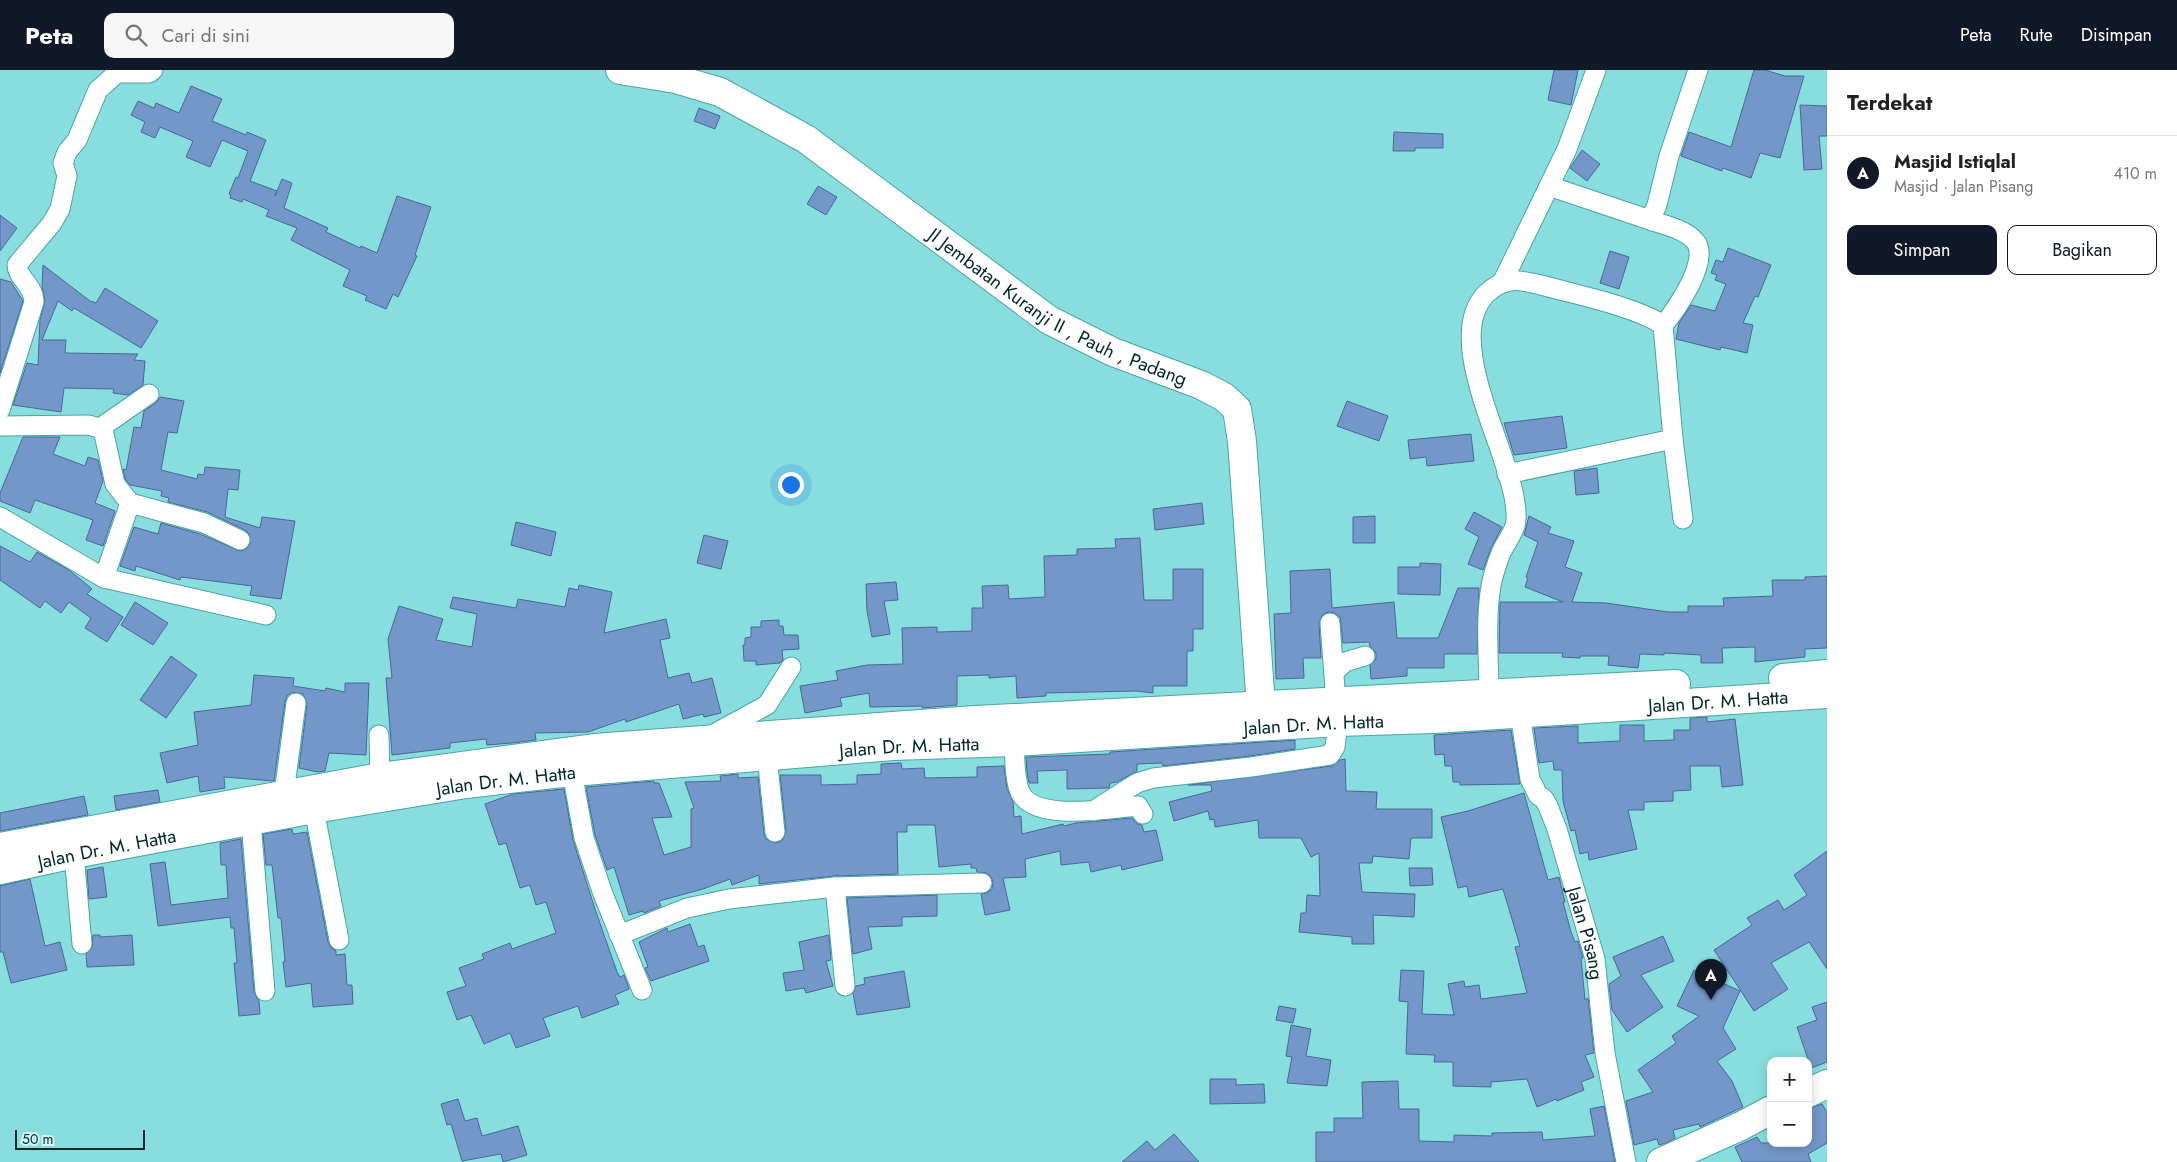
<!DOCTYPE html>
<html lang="id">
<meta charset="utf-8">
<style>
body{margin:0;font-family:Jost,sans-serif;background:#f6f6f6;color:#222}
.controls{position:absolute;right:15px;bottom:15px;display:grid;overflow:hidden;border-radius:10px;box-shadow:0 2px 12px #0003}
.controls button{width:45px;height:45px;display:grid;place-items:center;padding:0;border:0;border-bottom:1px solid #e0e0e0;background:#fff;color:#222;font:25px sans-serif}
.scale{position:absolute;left:15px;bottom:12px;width:130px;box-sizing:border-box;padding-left:5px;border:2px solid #012728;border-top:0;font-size:14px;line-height:18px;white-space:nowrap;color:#012728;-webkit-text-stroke:4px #cef7f7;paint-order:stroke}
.you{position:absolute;left:790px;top:414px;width:18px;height:18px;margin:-12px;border:4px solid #fff;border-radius:50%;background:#1a73e8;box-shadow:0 0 0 8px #1a73e833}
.badge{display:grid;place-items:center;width:32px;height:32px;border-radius:50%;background:#111827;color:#fff;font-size:16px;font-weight:700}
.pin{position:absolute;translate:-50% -41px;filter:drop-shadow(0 1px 2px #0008)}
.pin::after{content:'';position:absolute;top:26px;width:18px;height:15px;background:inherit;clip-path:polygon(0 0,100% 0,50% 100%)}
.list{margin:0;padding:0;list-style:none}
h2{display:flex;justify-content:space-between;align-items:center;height:65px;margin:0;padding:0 20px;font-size:21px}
h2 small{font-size:16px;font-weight:400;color:#767676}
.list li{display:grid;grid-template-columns:32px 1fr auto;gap:15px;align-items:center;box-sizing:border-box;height:75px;padding:0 20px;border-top:1px solid #e0e0e0}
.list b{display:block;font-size:19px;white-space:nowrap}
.list p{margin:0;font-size:16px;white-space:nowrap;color:#767676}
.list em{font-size:16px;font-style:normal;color:#767676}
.actions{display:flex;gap:10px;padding:15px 20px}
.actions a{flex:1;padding:11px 0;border:1px solid #111827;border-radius:10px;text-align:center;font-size:18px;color:#111827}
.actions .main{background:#111827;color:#fff}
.icon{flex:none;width:28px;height:28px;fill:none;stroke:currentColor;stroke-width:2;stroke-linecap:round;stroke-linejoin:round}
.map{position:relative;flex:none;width:1827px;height:1092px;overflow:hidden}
header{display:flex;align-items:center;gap:30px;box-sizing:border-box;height:70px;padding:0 25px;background:#111827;color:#fff}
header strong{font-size:24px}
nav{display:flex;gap:28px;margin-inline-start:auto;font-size:18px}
.search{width:350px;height:45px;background:#f6f6f6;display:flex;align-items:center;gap:12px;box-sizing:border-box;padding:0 18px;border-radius:10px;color:#767676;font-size:19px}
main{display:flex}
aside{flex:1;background:#fff}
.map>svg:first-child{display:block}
</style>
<header>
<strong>Peta</strong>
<div class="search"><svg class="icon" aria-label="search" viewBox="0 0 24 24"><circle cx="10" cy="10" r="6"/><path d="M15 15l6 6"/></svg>Cari di sini</div>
<nav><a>Peta</a><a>Rute</a><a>Disimpan</a></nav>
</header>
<main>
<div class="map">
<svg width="1827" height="1092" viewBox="0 0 1827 1092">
<rect width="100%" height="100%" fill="#88dedf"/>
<path fill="#7397c8" stroke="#476896" d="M1554 0H1578L1571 35 1548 30Z
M1754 0H1765L1785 6H1804L1780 88 1760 83 1751 108 1723 98 1722 101 1681 86 1689 62 1731 77Z
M191 16 222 29 212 51 246 65 247 62 266 70 250 111 277 121 275 126 282 109 292 113 284 138 328 158 326 162 360 178 361 176 377 183 397 126 431 137 415 185 417 186 398 227 393 224 386 239 365 230 367 226 343 216 350 200 291 170 297 158 266 146 269 140 243 129 242 132 230 128 231 125 229 124 236 107 238 108 248 81 222 70 210 97 186 87 193 71 160 57 155 68 141 62 145 52 131 45 138 31 154 38 156 33 179 43Z
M1800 35 1827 36V66H1819L1822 99 1804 100Z
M699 38 720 46 715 59 694 51Z
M1394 62 1443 64V78H1415V81H1393Z
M1582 80 1600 94 1587 111 1570 98Z
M818 116 837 127 826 145 807 134Z
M0 145 17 158 0 181Z
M1728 178 1771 195 1758 227 1755 226 1743 253 1753 255 1747 283 1721 277 1720 280 1676 269 1679 253 1691 235 1715 241 1726 214 1715 210 1717 205 1711 203 1716 190 1723 192Z
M1610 181 1629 187 1619 219 1600 213Z
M43 195 90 231 96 233 105 218 158 251 141 278 74 238 72 241 58 231 42 270H66L65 283 138 284 134 290 145 291 143 315 128 325 113 323 114 319 64 318 61 342 13 335 27 293 38 295 40 250 45 231 42 216Z
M0 209 11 212 23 231 0 303Z
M160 327 184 331 177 363 168 362 161 400 197 409 198 404 204 405 205 397 240 400 238 420 228 419 225 447 260 458 262 447 295 451 281 529 250 525 252 516 181 507 180 510 136 496 135 501 120 496 134 457 158 464 161 453 200 464 240 481 246 479 250 474 249 464 245 460 207 442 168 432 169 428 161 426 162 421 130 415 125 409 123 399 126 400 134 357 141 358 144 341 156 333Z
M1347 331 1388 346 1379 371 1337 356Z
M1562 346 1567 378 1514 385 1504 353Z
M1471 364 1474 391 1427 396 1426 387 1410 389 1408 370Z
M23 367H60L53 384 85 396 88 387 98 390 103 411 95 433 115 441 103 476 86 470 93 450 35 430 30 443 0 431V423Z
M1597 398 1599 423 1576 425 1574 401Z
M1202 433 1204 454 1155 460 1153 439Z
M1474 442 1502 457 1491 478 1483 500 1468 494 1479 467 1465 459Z
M1375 446V473H1353V447Z
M1529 446 1551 457 1548 463 1574 471 1565 497 1582 503 1572 532 1606 533 1668 542H1688V536H1724L1723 528 1773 526 1772 510H1805V507L1827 506V578L1805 579V587L1755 592V577L1722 578 1723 593H1701V585L1664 583V585L1640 584 1638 598 1608 595 1609 586H1580V588L1562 587 1563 583H1499L1500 532H1563L1525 517 1528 508 1526 507 1538 472 1524 465Z
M516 452 556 462 551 486 511 475Z
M704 465 728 471 721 499 697 493Z
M1140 468 1144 530H1173V499H1203V559H1193V581H1187V616H1153V623L1136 621 1046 623V626L1017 628 1016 606 989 608V605L957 606V635L922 638V636L870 637 869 623 840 628 842 636 805 643 800 616 838 610 836 601 867 595 903 594 902 558 937 557V562L972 561V538H983L982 516 1008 515 1009 529 1045 527 1044 486 1077 485V479L1116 478 1115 469Z
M0 476 30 492 37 482 69 500 92 519 87 524 123 547 107 572 85 558 91 548 69 532 61 543 45 531 40 538 0 510Z
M1420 493 1441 494 1440 525 1398 524V497H1420Z
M1330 499 1332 538 1394 532 1397 568H1438L1458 518H1479L1477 584H1444V598H1407V606L1371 609 1370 595 1376 589V583L1370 576 1369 572 1343 573 1340 547 1335 543 1329 542 1323 544 1319 553 1321 588H1303L1304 608 1276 609 1274 544 1291 543 1290 501Z
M896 512 898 530 884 531 890 564 872 567 867 541 866 514Z
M579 515 612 522 604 563 666 549 670 568 660 570 668 608 689 603 692 613 712 608 721 643 704 647 703 644 683 649 679 634 626 652 625 649 588 662 535 663 536 670 512 673 487 675 486 669 450 673V678L392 685 386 608H392L388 569 399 536 443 549 436 570 472 577 477 544 450 538 453 527 516 538 518 529 565 537 569 518 578 520Z
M135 532 168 553 153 575 121 555Z
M779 550V556H783L784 565H798L799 579 782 580 783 590 780 593 756 595V591H744L743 575H745V568L751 567V557H761V551Z
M171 586 197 605 166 648 140 630Z
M254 605 294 608 293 616 325 621 326 618 345 622V613H369L366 685 329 683 325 701 318 702 299 698 307 634 303 624 292 622 287 626 285 632 274 711 224 707 225 718 200 722 198 706 167 713 160 683 198 675 194 642 251 635Z
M1707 647V652L1735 649 1743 715 1722 717 1720 696H1690L1691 720 1673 721V731L1644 732V740H1628L1637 779 1589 790 1588 782 1580 784 1575 760 1571 761 1563 731 1562 700H1554L1553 691 1539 693 1534 658 1578 656V673L1620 671V655H1644V671L1674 670V660H1690V648Z
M1511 660 1520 714 1460 715V712H1453L1452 696H1445L1444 684 1435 685 1434 665Z
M1295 670V679L1250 686 1163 696 1162 693 1137 694V701L1117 712 1110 713 1109 718 1067 719V700L1037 701 1038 713H1029L1027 702 1026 687 1110 684V682Z
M1345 689 1346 721 1377 722 1376 739H1432V768H1411L1409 789 1373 786 1372 793H1359L1362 822 1415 824 1414 847 1373 845 1374 874H1352V867L1299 862 1301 843H1306L1307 825 1320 826 1319 783 1311 787 1301 768H1259L1258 750 1215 757 1214 749 1210 750 1208 741 1174 751 1169 732 1212 721 1211 715H1188L1332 696 1340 690Z
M901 693 902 699 924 698 925 708 977 707V697L1004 696 1007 719 1013 731 1014 747 1021 746 1022 764 1063 754 1064 756 1076 753 1132 748 1137 754 1142 755 1144 762 1156 760 1163 790 1122 800 1121 795 1091 802 1089 792 1061 795 1060 781 1025 789 1026 807 1003 808 1010 840 985 845 981 824 987 823 992 819 993 812 991 807 987 803 977 802 976 798H971V794L939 797 935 755H907V762H897L898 804 834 806 759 814V805L732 815 730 809 703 819 659 831 661 836 644 843 643 841 629 845 614 797 607 800 595 765 586 717 654 711V713H659L672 747 652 748 664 785 691 777V739L694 738 685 712 721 711 720 706 738 704V708L758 707 764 764 766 769 776 773 782 771 786 761 780 705H821V715L857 714V705L881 704V694Z
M564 719 573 770 595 839 617 902 620 907 624 905 629 919 615 925 619 934 582 948 578 936 543 948 550 966 516 978 510 963 484 974 471 945 457 950 447 922 466 916 459 898 484 889 482 884 510 873 512 879 556 863 546 832 536 835 530 815 520 818 506 773 499 775 485 734 513 724Z
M158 720 160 732 116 740 114 726Z
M1524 723 1548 810 1559 807 1565 832H1563L1571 862 1575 872 1578 871 1583 888H1581L1585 930 1588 928 1594 983 1585 985 1594 1007 1581 1012 1584 1020 1557 1031 1556 1029 1537 1037 1527 1009 1491 1012V1017L1453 1016V992H1434L1435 985 1406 984 1408 932 1399 931 1401 900 1424 901 1422 944 1454 945 1448 914 1464 911 1465 917 1479 915 1481 929 1527 923 1515 877 1520 876 1503 819 1469 827 1467 816 1458 818 1441 747 1468 741Z
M84 726 88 745 0 761V743Z
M292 759 293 764 307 762 328 872 331 878 336 881V885L345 884 347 915H352L353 934 313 937 311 913 286 917 283 892 285 891 281 848H278L272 795H266L263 764Z
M241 769 254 922 259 931 260 944 239 946 234 893H237L234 858H231L230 847 158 856 150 794 165 792 171 835 228 828 226 795H221L220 773Z
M1827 781V899L1809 872 1771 893 1788 919 1754 941 1714 880 1752 855 1747 848 1778 830 1784 840 1807 825 1794 805Z
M103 797 107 827 89 829 87 800Z
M1409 798H1432L1433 815 1410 816Z
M30 809 45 876 60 872 67 900 11 913 3 882H0V816Z
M937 825V846L902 847V856L868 857 872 879 853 884 847 828Z
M690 854 698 877 704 875 709 891 651 911 645 898 648 897 639 872 667 858 668 862Z
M93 865H100V867L132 865 134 895 87 897 86 884 92 878Z
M829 865 831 890 826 891 833 916 806 923 804 918 786 921 783 903 804 900 799 872Z
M1663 866 1674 891 1641 905 1663 937 1627 962 1612 940 1609 914 1621 906 1613 887Z
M1694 900 1740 921 1723 958 1736 979 1717 991 1732 1011 1743 1037 1700 1057 1699 1054 1673 1060 1675 1068 1666 1073 1659 1075 1657 1069 1634 1075 1626 1031 1653 1022 1638 1000 1676 973 1672 966 1699 946 1677 936Z
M904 901 910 937 857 945 853 923 856 916 865 914 864 908Z
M1827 932V992L1811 998 1797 957 1817 950 1812 937Z
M1279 936 1296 939 1293 953 1276 950Z
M1291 955 1311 959 1306 986 1331 990 1327 1016 1287 1013 1292 987 1286 986Z
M1210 1009H1236V1015L1264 1014 1265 1033 1210 1034Z
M1398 1011 1399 1039H1419V1071L1454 1072V1065L1492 1066V1063L1542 1062 1543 1070 1595 1066 1590 1039 1604 1036 1615 1092H1316V1062H1334V1048H1363L1362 1012Z
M458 1029 465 1051 477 1048 482 1066 518 1056 527 1085 503 1092 501 1084 462 1091 451 1054 447 1055 441 1034Z
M1822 1034 1827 1042V1073L1808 1084 1811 1092H1742L1735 1077 1757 1067 1761 1073H1808V1038Z
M1174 1064 1199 1092H1122L1147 1071 1155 1080Z"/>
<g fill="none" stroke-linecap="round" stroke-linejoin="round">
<defs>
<g id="street">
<path d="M1549 116 1650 150"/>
<path d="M1503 211 1567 79 1596 0"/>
<path d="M1663 255C1676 241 1711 189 1695 171 1685 159 1664 155 1650 150L1657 135 1669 86 1698 0"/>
<path d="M0 340 34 232C34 215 17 208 17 195L52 153 60 139 67 106 63 93 67 82 77 70 98 20 117 3H149L153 0"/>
<path d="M0 356 88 355 100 358 104 364 115 414 130 433 104 508"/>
<path d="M100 358 149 324"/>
<path d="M1507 404 1673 369"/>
<path d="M130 433 204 453 240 470"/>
<path d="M0 447 104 508 266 545"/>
<path d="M1330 553 1336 632"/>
<path d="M1334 602 1345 592 1365 586"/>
<path d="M1489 625C1489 589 1485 551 1491 516 1493 505 1497 493 1501 483 1505 474 1512 465 1515 456 1517 450 1516 440 1515 433 1509 380 1442 269 1486 224 1505 205 1521 210 1545 216 1578 225 1636 237 1663 255L1673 369 1683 449"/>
<path id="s1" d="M1520 644 1530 709 1538 725 1544 729 1548 736 1557 759 1595 889 1605 983 1626 1092"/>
<path d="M379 665 380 707"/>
<path d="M712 665 767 635 791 597"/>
<path d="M1014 672C1015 688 1014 707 1020 722 1034 753 1112 738 1138 736L1143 744"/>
<path d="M767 686 775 762"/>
<path d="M572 702 584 768 603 824 642 920"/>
<path d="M284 724 296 633"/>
<path d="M314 739 339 870"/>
<path d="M1093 741 1137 713 1153 708 1251 697 1330 685 1335 677 1338 652"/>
<path d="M251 752 265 921"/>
<path d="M74 784 82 874"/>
<path d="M835 817 845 916"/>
<path d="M619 865 687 838 729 829 835 817 982 813"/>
</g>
<g id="secondary">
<path id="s2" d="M620 0 676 9 720 22 806 69 1049 250 1113 282 1201 315 1224 327 1237 339 1242 371 1261 636"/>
<path d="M1783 608 1827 604"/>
<path d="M0 777 380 707 594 678 975 650 1676 614"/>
<path id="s3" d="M0 800 74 784 314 739 466 714 572 702 893 676 1014 672 1338 652 1434 649 1827 624"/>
<path d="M1808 1023 1827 1014"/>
<path d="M1661 1092 1741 1056 1771 1040"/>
</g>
</defs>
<use href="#street" stroke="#4ca3a4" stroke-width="21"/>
<use href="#secondary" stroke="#4ca3a4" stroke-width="30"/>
<use href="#street" stroke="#fff" stroke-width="19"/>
<use href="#secondary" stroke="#fff" stroke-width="28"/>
</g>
<g text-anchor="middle" stroke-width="5" stroke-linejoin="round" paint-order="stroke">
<g font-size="19" fill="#012728" stroke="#cef7f7">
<text dy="7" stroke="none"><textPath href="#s2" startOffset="505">Jl Jembatan Kuranji II , Pauh , Padang</textPath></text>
<text dy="7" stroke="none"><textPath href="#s3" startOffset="1729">Jalan Dr. M. Hatta</textPath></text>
<text dy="7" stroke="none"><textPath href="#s3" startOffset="1324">Jalan Dr. M. Hatta</textPath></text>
<text dy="7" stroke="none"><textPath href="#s3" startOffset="919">Jalan Dr. M. Hatta</textPath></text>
<text dy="7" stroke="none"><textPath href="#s3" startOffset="514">Jalan Dr. M. Hatta</textPath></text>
<text dy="7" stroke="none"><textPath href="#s3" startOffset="109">Jalan Dr. M. Hatta</textPath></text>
<text dy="7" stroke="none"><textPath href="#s1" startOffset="232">Jalan Pisang</textPath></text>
</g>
</g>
</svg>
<div class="controls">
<button>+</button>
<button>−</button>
</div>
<div class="scale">50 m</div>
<div class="you"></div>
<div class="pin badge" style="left:1711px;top:930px">A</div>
</div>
<aside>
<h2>Terdekat<small></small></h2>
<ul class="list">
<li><span class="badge">A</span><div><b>Masjid Istiqlal</b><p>Masjid · Jalan Pisang</p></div><em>410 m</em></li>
</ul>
<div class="actions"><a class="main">Simpan</a><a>Bagikan</a></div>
</aside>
</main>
